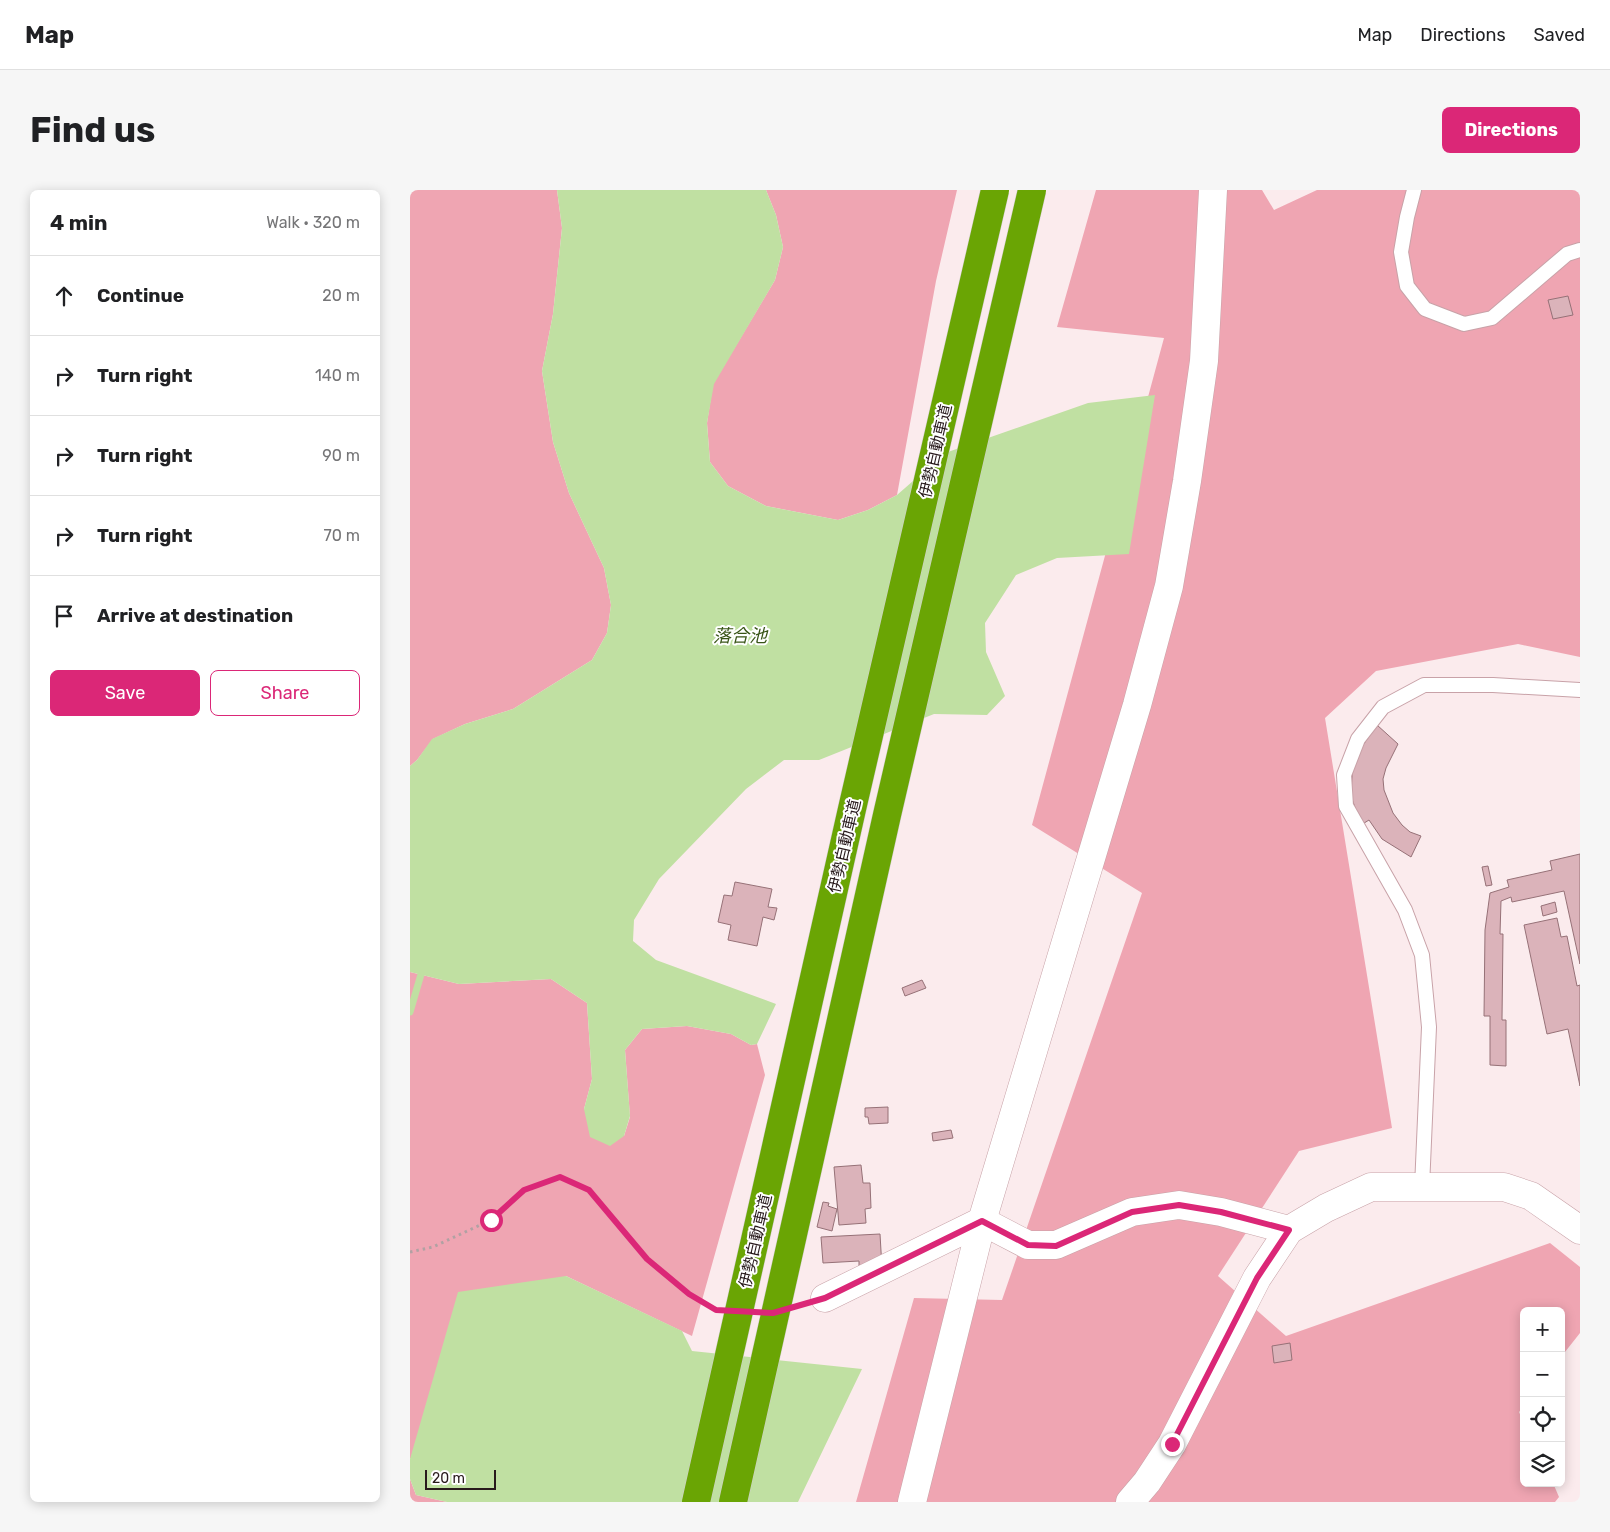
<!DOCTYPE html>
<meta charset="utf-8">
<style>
body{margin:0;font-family:Rubik,"Noto Sans JP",sans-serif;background:#f6f6f6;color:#202124}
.controls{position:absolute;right:15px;bottom:15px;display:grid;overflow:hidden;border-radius:8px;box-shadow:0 2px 12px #0003}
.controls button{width:45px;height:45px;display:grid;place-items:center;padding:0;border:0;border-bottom:1px solid #e0e0e0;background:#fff;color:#202124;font:25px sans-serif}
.scale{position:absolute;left:15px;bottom:12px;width:71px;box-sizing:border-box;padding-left:5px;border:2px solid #281a1c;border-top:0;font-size:14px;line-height:18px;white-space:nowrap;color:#281a1c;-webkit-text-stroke:4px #fff;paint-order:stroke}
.stop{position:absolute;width:15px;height:15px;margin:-11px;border:4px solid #db2777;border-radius:50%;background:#fff}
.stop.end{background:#db2777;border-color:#fff;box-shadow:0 1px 5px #0008}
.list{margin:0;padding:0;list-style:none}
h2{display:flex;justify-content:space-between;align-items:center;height:65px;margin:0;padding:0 20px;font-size:21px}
h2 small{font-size:16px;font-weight:400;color:#757577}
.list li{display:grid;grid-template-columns:32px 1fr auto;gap:15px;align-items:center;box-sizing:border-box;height:80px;padding:0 20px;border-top:1px solid #e0e0e0}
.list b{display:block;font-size:19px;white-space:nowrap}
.list em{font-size:16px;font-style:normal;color:#757577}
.actions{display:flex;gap:10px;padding:15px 20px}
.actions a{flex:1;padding:11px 0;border:1px solid #db2777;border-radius:8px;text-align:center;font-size:18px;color:#db2777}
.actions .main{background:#db2777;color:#fff}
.icon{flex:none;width:28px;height:28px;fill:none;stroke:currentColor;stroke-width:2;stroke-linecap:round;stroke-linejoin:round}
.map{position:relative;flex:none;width:1170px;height:1312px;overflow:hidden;border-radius:8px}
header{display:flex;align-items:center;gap:30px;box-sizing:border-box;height:70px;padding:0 25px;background:#fff;border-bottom:1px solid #e0e0e0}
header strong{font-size:24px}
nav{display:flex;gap:28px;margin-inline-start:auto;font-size:18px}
.intro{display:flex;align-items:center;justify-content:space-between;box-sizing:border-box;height:120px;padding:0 30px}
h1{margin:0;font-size:35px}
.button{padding:12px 22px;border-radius:8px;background:#db2777;color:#fff;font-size:18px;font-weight:700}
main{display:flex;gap:30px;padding:0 30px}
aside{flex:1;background:#fff;border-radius:8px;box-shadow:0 2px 12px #0003}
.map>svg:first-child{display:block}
</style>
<header>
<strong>Map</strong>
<nav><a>Map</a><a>Directions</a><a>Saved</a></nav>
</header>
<div class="intro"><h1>Find us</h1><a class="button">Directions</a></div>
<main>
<aside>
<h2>4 min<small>Walk · 320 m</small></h2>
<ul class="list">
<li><svg class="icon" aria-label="ahead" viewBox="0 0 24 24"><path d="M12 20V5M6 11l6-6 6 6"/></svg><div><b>Continue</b></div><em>20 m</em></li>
<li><svg class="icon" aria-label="right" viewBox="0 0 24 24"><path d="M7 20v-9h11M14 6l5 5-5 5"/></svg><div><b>Turn right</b></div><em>140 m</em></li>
<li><svg class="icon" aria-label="right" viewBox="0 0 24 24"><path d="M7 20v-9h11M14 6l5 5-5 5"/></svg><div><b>Turn right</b></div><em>90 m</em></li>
<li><svg class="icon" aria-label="right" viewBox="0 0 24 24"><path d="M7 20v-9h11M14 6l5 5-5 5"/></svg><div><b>Turn right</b></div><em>70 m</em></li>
<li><svg class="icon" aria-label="arrive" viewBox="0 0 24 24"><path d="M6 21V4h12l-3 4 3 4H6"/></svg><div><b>Arrive at destination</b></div></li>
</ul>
<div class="actions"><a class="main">Save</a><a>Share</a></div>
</aside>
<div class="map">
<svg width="1170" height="1312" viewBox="0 0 1170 1312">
<rect width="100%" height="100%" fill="#fbebed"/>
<path fill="#efa5b2" d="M0 0H147L152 38 143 124 132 181 143 252 159 303 194 378 201 415 197 443 182 470 103 519 55 534 23 549 7 570 0 576Z
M356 0H547L526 91 487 305 458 320 428 330 356 316 318 296 300 272 297 233 303 194 365 90 373 57 366 25Z
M686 0H852L864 20 907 0H1170V467L1108 454 966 481 915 528 982 938 889 961 808 1086 876 1146 1140 1053 1170 1077V1143L1151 1167V1121H1114V1216L1109 1222 1114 1233V1293H1143L1149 1307 1145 1312H446L504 1108 592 1110 732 703 622 635 754 148 647 137Z
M0 782 49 794 141 789 177 813 182 889 174 919 214 946 220 927 215 860 232 839 277 836 321 844 341 855 347 854 355 885 282 1146 156 1086 0 1269Z
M0 1289 6 1305 37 1312H0Z"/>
<path fill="#c0e0a2" d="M147 0H356L366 25 373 57 365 90 304 194 297 233 300 272 318 296 356 316 428 330 458 320 487 305 535 263 678 213 745 205 719 364 647 368 606 385 575 433 576 462 595 506 577 525 524 524 409 570H374L336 599 249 689 224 730 223 751 246 770 366 814 347 854 341 855 321 844 277 836 232 839 215 860 220 926 214 946 200 956 180 947 174 919 182 889 177 813 141 789 49 794 0 782V576L7 570 22 549 55 534 103 519 182 470 197 443 201 415 194 378 159 303 143 252 132 181 143 124 152 38Z
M156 1086 272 1141 282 1161 452 1179 388 1312H37L6 1305 0 1289V1269L48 1102Z"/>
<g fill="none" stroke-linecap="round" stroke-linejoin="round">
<path stroke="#c0e0a2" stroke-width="7" d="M0 822 12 781"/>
</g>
<path fill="#dbb3ba" stroke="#967177" d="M1158 106 1163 125 1143 129 1138 110Z
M967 535 988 554 976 578 973 589 974 600 983 623 992 635 1000 642 1011 646 1001 667 972 649 959 630 951 635 941 606 942 585 945 571 951 558Z
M1170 664V774L1154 701 1102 712 1101 707 1091 711 1090 744H1093L1092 830H1096V876L1080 875V826H1074L1075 740 1080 703 1099 697 1097 690 1142 680 1140 671Z
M1078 676 1082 695 1076 696 1072 677Z
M325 692 362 699 358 717 367 718 364 730 353 727 347 756 318 750 321 735 308 732 314 705 322 706Z
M1145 712 1147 722 1133 726 1131 716Z
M1147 728 1151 747 1157 746 1167 796 1170 795V896L1158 839 1137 844 1114 735Z
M512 790 516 798 495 806 492 798Z
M478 917V933L459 934 458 927H455V918Z
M541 940 543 948 523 951 522 943Z
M451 975 453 993H460L461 1018 455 1019 456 1033 429 1035 424 977Z
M413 1012 419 1013 418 1016 427 1019 422 1041 407 1037Z
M470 1044 472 1078 449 1079V1071L413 1073 411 1047Z
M880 1153 882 1170 864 1173 862 1156Z"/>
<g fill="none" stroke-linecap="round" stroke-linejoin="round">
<defs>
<path id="service" d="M1004 0 997 27 991 62 997 96 1015 119 1054 134 1082 128 1157 64 1170 60
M1012 997 1019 837 1012 765 995 720 936 616 934 585 948 549 973 517 1014 495H1083L1170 500"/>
<path id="minor" d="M415 1108 572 1031 618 1055H646L722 1022 769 1015 811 1022 879 1040
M720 1312 737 1292 762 1254 847 1088 879 1040 916 1018 961 997H1094L1121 1006 1170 1040"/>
<path id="tertiary" d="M502 1312 572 1031 727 515 759 396 777 291 794 171 803 0"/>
</defs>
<use href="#service" stroke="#c8a2a8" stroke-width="16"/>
<use href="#minor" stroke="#c8a2a8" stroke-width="29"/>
<use href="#tertiary" stroke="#c8a2a8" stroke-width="29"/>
<path stroke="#b1a1a3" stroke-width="3" stroke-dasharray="2.5 4" stroke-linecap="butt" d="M0 1062 23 1057 81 1030 114 999 150 987 179 1001 237 1069 279 1104 305 1119"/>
<use href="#service" stroke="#fff" stroke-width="14"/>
<use href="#minor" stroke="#fff" stroke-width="28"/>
<use href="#tertiary" stroke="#fff" stroke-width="28"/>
<defs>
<path id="motorway-bridge" d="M286 1312 442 619 585 0
M323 1312 477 625 622 0"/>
</defs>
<use href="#motorway-bridge" stroke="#d0cdcd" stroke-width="29" stroke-linecap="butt"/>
<use href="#motorway-bridge" stroke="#6aa504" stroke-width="28"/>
</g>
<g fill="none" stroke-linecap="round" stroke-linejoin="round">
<path stroke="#db2777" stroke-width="6" d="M81 1030 114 1000 150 987 179 1000 237 1069 279 1104 306 1120 363 1123 415 1108 572 1031 618 1055 646 1056 722 1022 769 1015 811 1022 879 1040 847 1088 762 1254"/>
</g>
<g text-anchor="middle" stroke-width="4" stroke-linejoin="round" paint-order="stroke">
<g font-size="16" fill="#281a1c" stroke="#fff">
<text transform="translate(525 261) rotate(-77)" y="6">伊勢自動車道</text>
<text transform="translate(434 656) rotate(-77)" y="6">伊勢自動車道</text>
<text transform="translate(345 1051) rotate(-77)" y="6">伊勢自動車道</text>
</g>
<g font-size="18" font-style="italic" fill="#385416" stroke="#fff">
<text x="330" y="452">落合池</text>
</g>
</g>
</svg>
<div class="controls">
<button>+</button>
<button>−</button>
<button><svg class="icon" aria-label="locate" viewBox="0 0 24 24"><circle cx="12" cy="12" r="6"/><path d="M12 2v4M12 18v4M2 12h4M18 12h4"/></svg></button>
<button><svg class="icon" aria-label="layers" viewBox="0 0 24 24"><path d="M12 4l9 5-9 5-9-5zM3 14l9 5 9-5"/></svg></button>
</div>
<div class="scale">20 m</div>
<div class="stop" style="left:81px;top:1030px"></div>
<div class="stop end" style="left:762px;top:1254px"></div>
</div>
</main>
